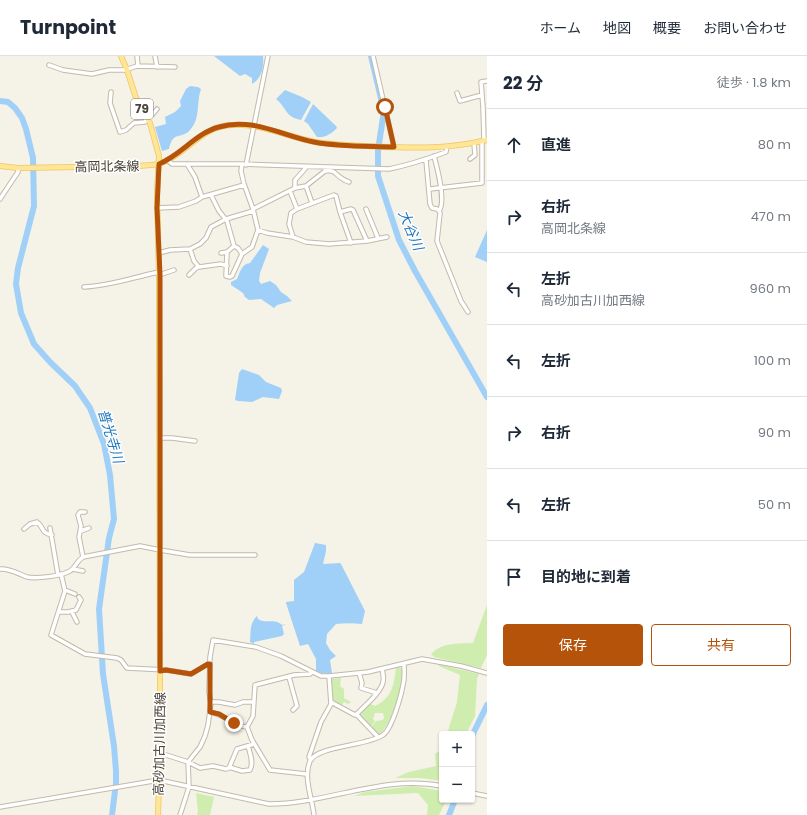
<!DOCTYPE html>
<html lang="ja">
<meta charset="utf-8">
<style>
body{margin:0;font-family:Poppins,"Noto Sans JP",sans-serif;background:#f2f2f3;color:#1f2937}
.controls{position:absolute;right:12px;bottom:12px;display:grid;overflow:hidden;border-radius:4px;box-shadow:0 1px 3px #0004}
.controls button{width:36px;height:36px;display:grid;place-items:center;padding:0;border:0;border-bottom:1px solid #e0e1e3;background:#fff;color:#1f2937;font:20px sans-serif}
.stop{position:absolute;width:12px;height:12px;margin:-9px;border:3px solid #b45309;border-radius:50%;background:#fff}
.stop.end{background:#b45309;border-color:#fff;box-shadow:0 1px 4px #0008}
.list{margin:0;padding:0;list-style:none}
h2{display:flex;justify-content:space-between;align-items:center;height:52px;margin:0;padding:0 16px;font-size:17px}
h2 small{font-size:13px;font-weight:400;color:#747a83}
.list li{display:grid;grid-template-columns:26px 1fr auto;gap:12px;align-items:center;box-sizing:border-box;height:72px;padding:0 16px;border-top:1px solid #e0e1e3}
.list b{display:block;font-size:15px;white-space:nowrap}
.list p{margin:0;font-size:13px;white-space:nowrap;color:#747a83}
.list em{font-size:13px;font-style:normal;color:#747a83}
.actions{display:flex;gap:8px;padding:12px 16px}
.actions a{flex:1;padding:9px 0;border:1px solid #b45309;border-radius:4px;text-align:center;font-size:14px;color:#b45309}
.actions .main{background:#b45309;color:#fff}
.icon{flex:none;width:22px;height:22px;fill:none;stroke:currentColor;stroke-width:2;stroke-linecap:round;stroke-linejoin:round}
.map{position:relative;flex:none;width:487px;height:759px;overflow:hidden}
header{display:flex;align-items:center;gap:24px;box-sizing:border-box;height:56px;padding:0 20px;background:#fff;border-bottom:1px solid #e0e1e3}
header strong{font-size:19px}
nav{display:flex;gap:22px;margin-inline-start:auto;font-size:14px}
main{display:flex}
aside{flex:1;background:#fff}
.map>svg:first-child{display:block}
</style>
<header>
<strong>Turnpoint</strong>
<nav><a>ホーム</a><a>地図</a><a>概要</a><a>お問い合わせ</a></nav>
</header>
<main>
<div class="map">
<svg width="487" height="759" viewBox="0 0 487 759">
<rect width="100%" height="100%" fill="#f5f2e8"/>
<path fill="#ceedae" d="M487 549V599L481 612 434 601 431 598C443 586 457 588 473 587Z
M438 608 479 618 477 623 475 660 466 678H447L457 646 460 619 439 610Z
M399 611 402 613C403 631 393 666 380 678H376L371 672 376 665 383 664 384 661 383 657H375L373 663 375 665 371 671H369L357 659 369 647 375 650C392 642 394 629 396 612Z
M341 622 340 630 344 633V642L351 646 348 648 344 646 341 650 333 644 331 623Z
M442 693V725L421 722H395L409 716 436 710 435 698Z
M413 730 442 735V744H446L439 759H427L428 749 418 737 354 740 365 736Z
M196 737 214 741 210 759H197L198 755Z"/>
<path fill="#a0d0f7" d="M214 0H263C264 11 262 22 252 28V22L245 18 240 20Z
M190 30 198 31 201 33C196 47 201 62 190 74 181 84 173 74 169 93L162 95 155 71 166 68 165 61 175 56 181 50 180 45 186 33Z
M285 34 302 41 311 46 301 64C285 61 287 52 276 43Z
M313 48 336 70 337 72C331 78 325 82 317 81L308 68 304 65Z
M487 174V206L475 201Z
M263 189 269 193 260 217 259 225 261 228 270 225 276 229 281 236 287 240 292 245 277 249 274 252 261 243 249 244 245 241 243 237 231 229V226L237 223C240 217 241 208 250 207Z
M242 313 259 319 266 326 281 332 282 335 279 343 263 341 252 346 238 345 235 344 239 317Z
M315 487 326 489V495L323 508 340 507 341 508 365 555 362 568C353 567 345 567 336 568L327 578 326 587 330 594 336 600 330 604 332 617 331 618 321 617 316 615V603L308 588 300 590 286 547V546L294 545V524L304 516Z
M257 560 258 563C265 568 275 562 282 569L286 568 282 570 284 578 282 580 254 586V588L250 586C251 577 249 567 257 560Z"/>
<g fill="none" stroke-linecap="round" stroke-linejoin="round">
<path stroke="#a0d0f7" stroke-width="6" d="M371 0 384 55 378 94V120L399 184 415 215 487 341
M0 45 8 46 15 52 22 62 26 73 33 102 34 150 18 212 16 228 21 257 34 288 50 306 75 330 90 352 104 388 110 419 114 463 109 482 99 553 103 618 114 690 116 715V727L112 759
M472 680 487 649
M449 759 455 744"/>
<defs>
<path id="minor" d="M137 0 138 10
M155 0 157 11
M373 0 394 91
M49 9 63 14 92 18 109 14H125L137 10 175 11
M111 36 110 47 120 76 126 74 134 67 145 66 147 61 152 59 157 53
M457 37 460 45 482 39
M484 85 483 51 481 26 487 25
M434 100C437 111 446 146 439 155L440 157 437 185 461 245 468 256
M470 103 475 99 474 87
M167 104 172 108H242L389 113C409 109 427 103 446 96L447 91
M426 104 430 148 432 152 437 153 439 155
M187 108 195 121 202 141
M246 109 268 0
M325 115C336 113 336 120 343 123 345 125 347 125 349 126
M306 130 312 147
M295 132 306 130 325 115 326 112
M430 133 482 127V85
M290 135 297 153
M211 139 219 155 227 165 234 190 238 192 242 198
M0 143 18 116V112
M157 152 179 151 196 145 202 141 244 129
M253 153 295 132V124L305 113V111
M366 153 378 182
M340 156 351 153 353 154 367 185
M258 174 267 177 293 181 306 186 329 188 367 185 387 181
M293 181 289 168 291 157 297 153 334 139 336 140 340 156 351 187
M234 190 227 196 226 220 230 221 232 220 242 198 252 191 258 174 253 153 244 128 241 115 242 108
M190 193 194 205 199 211
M159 197 170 194 190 193 200 188 206 182 211 171 226 163 253 155
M221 197 227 196
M159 219 174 214
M189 219 196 212 199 211 221 208 227 210
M84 231C110 230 134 221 159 216
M160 382H172L195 385
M50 472 58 519
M24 473 30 468 37 466C45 472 40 477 52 479
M81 475 89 472
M83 501 79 481 81 470 78 459 80 456H85
M0 513C10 512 18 518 27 521 36 523 62 520 70 515 75 512 77 505 83 501L140 490 160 494 190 499H255
M73 513 83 515
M61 518 65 535 51 579 85 598 117 602 121 604 127 612 166 614 191 618 208 608H210
M65 534 75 538
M59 556H68L76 554 81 544 79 541
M72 556 77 566
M359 617 362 627 361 632 377 637
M289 621 297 650 293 654
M211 646H219L235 649 243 646H254
M331 646 355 659 357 658C364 650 381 637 383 626 384 622 383 617 382 613
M210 656C224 658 233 670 247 671L253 660 255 629 294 619 310 618 312 616
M356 658 378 681
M247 671 252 684 270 714 306 718
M160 697 188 706 200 712 213 710 226 713 229 712 237 693 254 688
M311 704 309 701 321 666 331 648 329 620
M229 711 242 715 250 714C254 707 250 697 248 690
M472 737 487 740
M0 751 159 724 269 748C327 748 384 718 442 730
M180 759 189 731 188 706 200 691 205 680 208 669 211 647 209 636 210 601 213 584 256 591 281 600 321 620H329L368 616 422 603 461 610 487 617
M314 759C312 742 303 721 310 705 317 690 367 690 383 679 392 673 401 640 403 629 405 622 404 615 404 608"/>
<path id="major" d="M121 0 127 14 137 45 150 67 159 100 157 139 159 219 160 615V697L158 759
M0 110 18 112 137 110C145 109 154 110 161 107 188 97 201 70 232 69 261 67 287 81 315 86 332 89 349 89 366 90 407 92 447 94 487 84"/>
</defs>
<use href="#minor" stroke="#c2baaa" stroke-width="5.5"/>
<use href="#major" stroke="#efc85d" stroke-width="6"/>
<use href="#minor" stroke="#fff" stroke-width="3.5"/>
<use href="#major" stroke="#ffe598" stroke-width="4.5"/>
</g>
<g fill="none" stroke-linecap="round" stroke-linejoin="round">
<path stroke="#b45309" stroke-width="5" d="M234 667 219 658 210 656V608H208L191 618 166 614 160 615V219L157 152 159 108C181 99 196 77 219 71 252 61 283 80 314 86 340 91 368 90 394 91L385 51"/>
</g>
<g text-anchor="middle" stroke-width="3" stroke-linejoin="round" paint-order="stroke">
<rect fill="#fff" stroke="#807b72" stroke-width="1" x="131" y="43" width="22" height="20" rx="3"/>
<g font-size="12" font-weight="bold" fill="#4a4336">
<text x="142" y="57">79</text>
</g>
<g font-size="13" fill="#4a4336" stroke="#fff">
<text transform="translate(107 110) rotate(-1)" y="5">高岡北条線</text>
<text transform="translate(159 688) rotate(-89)" y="5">高砂加古川加西線</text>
</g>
<g font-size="14" font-style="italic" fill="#2479c0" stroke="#fff">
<text transform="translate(411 174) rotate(67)" y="5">大谷川</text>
<text transform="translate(111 380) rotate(73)" y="5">普光寺川</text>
</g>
</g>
</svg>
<div class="controls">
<button>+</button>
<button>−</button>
</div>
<div class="stop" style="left:385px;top:51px"></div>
<div class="stop end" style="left:234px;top:667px"></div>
</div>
<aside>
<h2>22 分<small>徒歩 · 1.8 km</small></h2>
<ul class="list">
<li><svg class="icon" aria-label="ahead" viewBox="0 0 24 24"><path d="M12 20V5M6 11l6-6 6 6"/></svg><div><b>直進</b></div><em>80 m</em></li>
<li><svg class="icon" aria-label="right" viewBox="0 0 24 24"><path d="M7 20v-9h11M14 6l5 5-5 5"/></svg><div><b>右折</b><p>高岡北条線</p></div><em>470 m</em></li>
<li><svg class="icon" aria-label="left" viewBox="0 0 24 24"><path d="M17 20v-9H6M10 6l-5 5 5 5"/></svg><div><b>左折</b><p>高砂加古川加西線</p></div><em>960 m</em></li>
<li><svg class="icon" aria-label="left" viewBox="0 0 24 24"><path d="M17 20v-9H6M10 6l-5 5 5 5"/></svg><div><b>左折</b></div><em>100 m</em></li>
<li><svg class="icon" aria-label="right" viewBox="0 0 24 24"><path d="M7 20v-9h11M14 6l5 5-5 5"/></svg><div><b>右折</b></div><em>90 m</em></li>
<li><svg class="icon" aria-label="left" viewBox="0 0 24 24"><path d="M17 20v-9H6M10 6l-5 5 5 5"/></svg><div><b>左折</b></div><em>50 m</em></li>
<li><svg class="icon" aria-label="arrive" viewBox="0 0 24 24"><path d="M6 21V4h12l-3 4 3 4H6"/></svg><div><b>目的地に到着</b></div></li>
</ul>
<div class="actions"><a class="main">保存</a><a>共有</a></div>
</aside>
</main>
